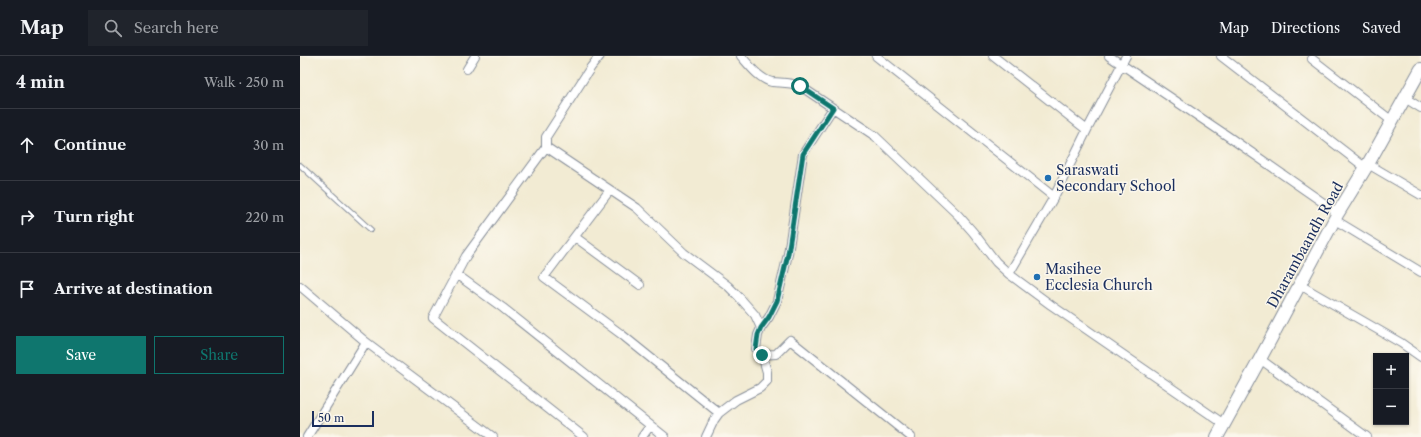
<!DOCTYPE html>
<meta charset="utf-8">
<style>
body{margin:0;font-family:"Libre Caslon Text",serif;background:#20242c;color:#f1f3f6}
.controls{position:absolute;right:12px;bottom:12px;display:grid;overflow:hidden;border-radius:0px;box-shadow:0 1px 3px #0004}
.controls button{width:36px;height:36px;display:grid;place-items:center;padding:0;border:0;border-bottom:1px solid #363941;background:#171b24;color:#f1f3f6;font:20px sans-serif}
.scale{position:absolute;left:12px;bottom:10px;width:62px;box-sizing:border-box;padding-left:4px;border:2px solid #1b2f5e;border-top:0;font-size:11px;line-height:14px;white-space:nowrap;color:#1b2f5e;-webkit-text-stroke:3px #fbf7ec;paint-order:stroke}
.stop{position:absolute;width:12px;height:12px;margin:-9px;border:3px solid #0f766e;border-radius:50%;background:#fff}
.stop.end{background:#0f766e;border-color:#fff;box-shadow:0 1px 4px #0008}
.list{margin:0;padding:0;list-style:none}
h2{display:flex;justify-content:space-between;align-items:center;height:52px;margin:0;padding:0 16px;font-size:17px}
h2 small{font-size:13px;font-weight:400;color:#9ea1a6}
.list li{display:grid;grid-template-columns:26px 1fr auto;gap:12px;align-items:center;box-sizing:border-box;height:72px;padding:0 16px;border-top:1px solid #363941}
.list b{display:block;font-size:15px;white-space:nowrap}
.list em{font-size:13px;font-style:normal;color:#9ea1a6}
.actions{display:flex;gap:8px;padding:12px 16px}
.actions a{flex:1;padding:9px 0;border:1px solid #0f766e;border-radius:0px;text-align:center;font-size:14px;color:#0f766e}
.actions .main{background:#0f766e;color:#fff}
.icon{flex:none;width:22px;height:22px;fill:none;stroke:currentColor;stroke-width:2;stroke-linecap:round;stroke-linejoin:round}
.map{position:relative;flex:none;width:1121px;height:381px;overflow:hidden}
header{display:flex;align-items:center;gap:24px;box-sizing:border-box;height:56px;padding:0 20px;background:#171b24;border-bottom:1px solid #363941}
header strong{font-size:19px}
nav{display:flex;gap:22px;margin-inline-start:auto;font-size:14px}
.search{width:280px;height:36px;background:#20242c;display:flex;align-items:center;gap:10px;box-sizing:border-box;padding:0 14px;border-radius:0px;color:#9ea1a6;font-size:15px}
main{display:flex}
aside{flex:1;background:#171b24}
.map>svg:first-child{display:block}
</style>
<header>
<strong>Map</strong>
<div class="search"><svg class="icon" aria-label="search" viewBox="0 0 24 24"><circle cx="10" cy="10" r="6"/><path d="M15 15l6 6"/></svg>Search here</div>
<nav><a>Map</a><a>Directions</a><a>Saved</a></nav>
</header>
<main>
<aside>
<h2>4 min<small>Walk · 250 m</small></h2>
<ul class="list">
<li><svg class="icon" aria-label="ahead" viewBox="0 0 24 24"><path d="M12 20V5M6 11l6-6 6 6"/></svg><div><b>Continue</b></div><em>30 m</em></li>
<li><svg class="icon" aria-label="right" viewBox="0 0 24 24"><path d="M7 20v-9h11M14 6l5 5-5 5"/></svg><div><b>Turn right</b></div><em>220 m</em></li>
<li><svg class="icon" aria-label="arrive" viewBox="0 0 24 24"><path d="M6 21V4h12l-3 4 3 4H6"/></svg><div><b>Arrive at destination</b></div></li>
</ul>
<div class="actions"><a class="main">Save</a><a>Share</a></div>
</aside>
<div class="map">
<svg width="1121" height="381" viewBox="0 0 1121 381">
<rect width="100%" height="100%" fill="#fbf7ec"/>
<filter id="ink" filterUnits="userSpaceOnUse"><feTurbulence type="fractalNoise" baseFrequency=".025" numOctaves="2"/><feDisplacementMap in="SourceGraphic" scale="8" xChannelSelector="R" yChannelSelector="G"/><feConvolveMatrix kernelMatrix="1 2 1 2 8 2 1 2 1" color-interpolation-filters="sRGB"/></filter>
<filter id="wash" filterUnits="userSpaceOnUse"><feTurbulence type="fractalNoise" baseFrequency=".012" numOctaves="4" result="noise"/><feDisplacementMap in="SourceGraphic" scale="16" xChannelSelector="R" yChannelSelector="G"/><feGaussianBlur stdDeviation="0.9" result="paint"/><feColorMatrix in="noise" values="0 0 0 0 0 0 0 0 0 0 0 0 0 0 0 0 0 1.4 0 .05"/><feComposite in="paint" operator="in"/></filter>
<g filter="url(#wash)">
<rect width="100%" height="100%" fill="#f2ebd3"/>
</g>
<g filter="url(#ink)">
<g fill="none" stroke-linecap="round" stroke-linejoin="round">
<defs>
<path id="service" d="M0 109 71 174"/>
<path id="minor" d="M441 0C449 9 459 23 472 26 482 27 489 26 500 30L575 80 658 159 673 176 696 206 709 218 751 249 924 368
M576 0 754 141
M693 0 787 74
M809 0 929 81 1038 157
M921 0 1066 112
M1012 3 1092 65
M167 13 175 0
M1105 42 1121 52
M533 52 503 98 488 198 477 245 469 261 461 272 458 279 456 293 462 299 476 298 490 284 611 381
M246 91 337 152 384 197 428 230 439 241 455 259 461 272
M1068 108 1121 139
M310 134 244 221 321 278 419 357 414 364 406 381
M1035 164 1121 216
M275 181 340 229
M156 218 203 252 365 381
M709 218 754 141 787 74 826 0
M1000 229 1101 287 1121 301
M0 230 66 286 193 381
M960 303 1067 381
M419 357 436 344 460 332 467 325V316L462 299
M7 381 66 286
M284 381 133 262 166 200 246 91V81L291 11 300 0
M342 381 350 370"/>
<path id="primary" d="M917 381 960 303 1038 157 1068 108 1121 13"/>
</defs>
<use href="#service" stroke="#868d98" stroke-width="6"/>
<use href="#minor" stroke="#868d98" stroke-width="10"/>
<use href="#primary" stroke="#868d98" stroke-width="14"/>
<use href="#service" stroke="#fff" stroke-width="4"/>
<use href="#minor" stroke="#fff" stroke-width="8"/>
<use href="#primary" stroke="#fff" stroke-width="12"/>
</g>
</g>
<g fill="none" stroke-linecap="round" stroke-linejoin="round" filter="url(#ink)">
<path stroke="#0f766e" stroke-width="5" d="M462 299 456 293 458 279 461 272 469 261 477 245 488 198 503 98 533 52 500 30"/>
</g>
<g fill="#1f6fb2" stroke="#fbf7ec" stroke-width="1.5">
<circle cx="748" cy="122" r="4"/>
<circle cx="737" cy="221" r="4"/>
</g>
<g text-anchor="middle" stroke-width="3" stroke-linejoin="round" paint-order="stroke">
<g font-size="14" fill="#1b2f5e" stroke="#fbf7ec" text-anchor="start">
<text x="756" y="119">Saraswati<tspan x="756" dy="16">Secondary School</tspan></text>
<text x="745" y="218">Masihee<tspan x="745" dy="16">Ecclesia Church</tspan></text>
</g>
<g font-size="14" fill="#1b2f5e" stroke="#fbf7ec">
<text transform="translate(1005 189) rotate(-61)" y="5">Dharambaandh Road</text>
</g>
</g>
</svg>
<div class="controls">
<button>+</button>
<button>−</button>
</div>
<div class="scale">50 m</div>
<div class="stop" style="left:500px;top:30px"></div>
<div class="stop end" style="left:462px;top:299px"></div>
</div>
</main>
